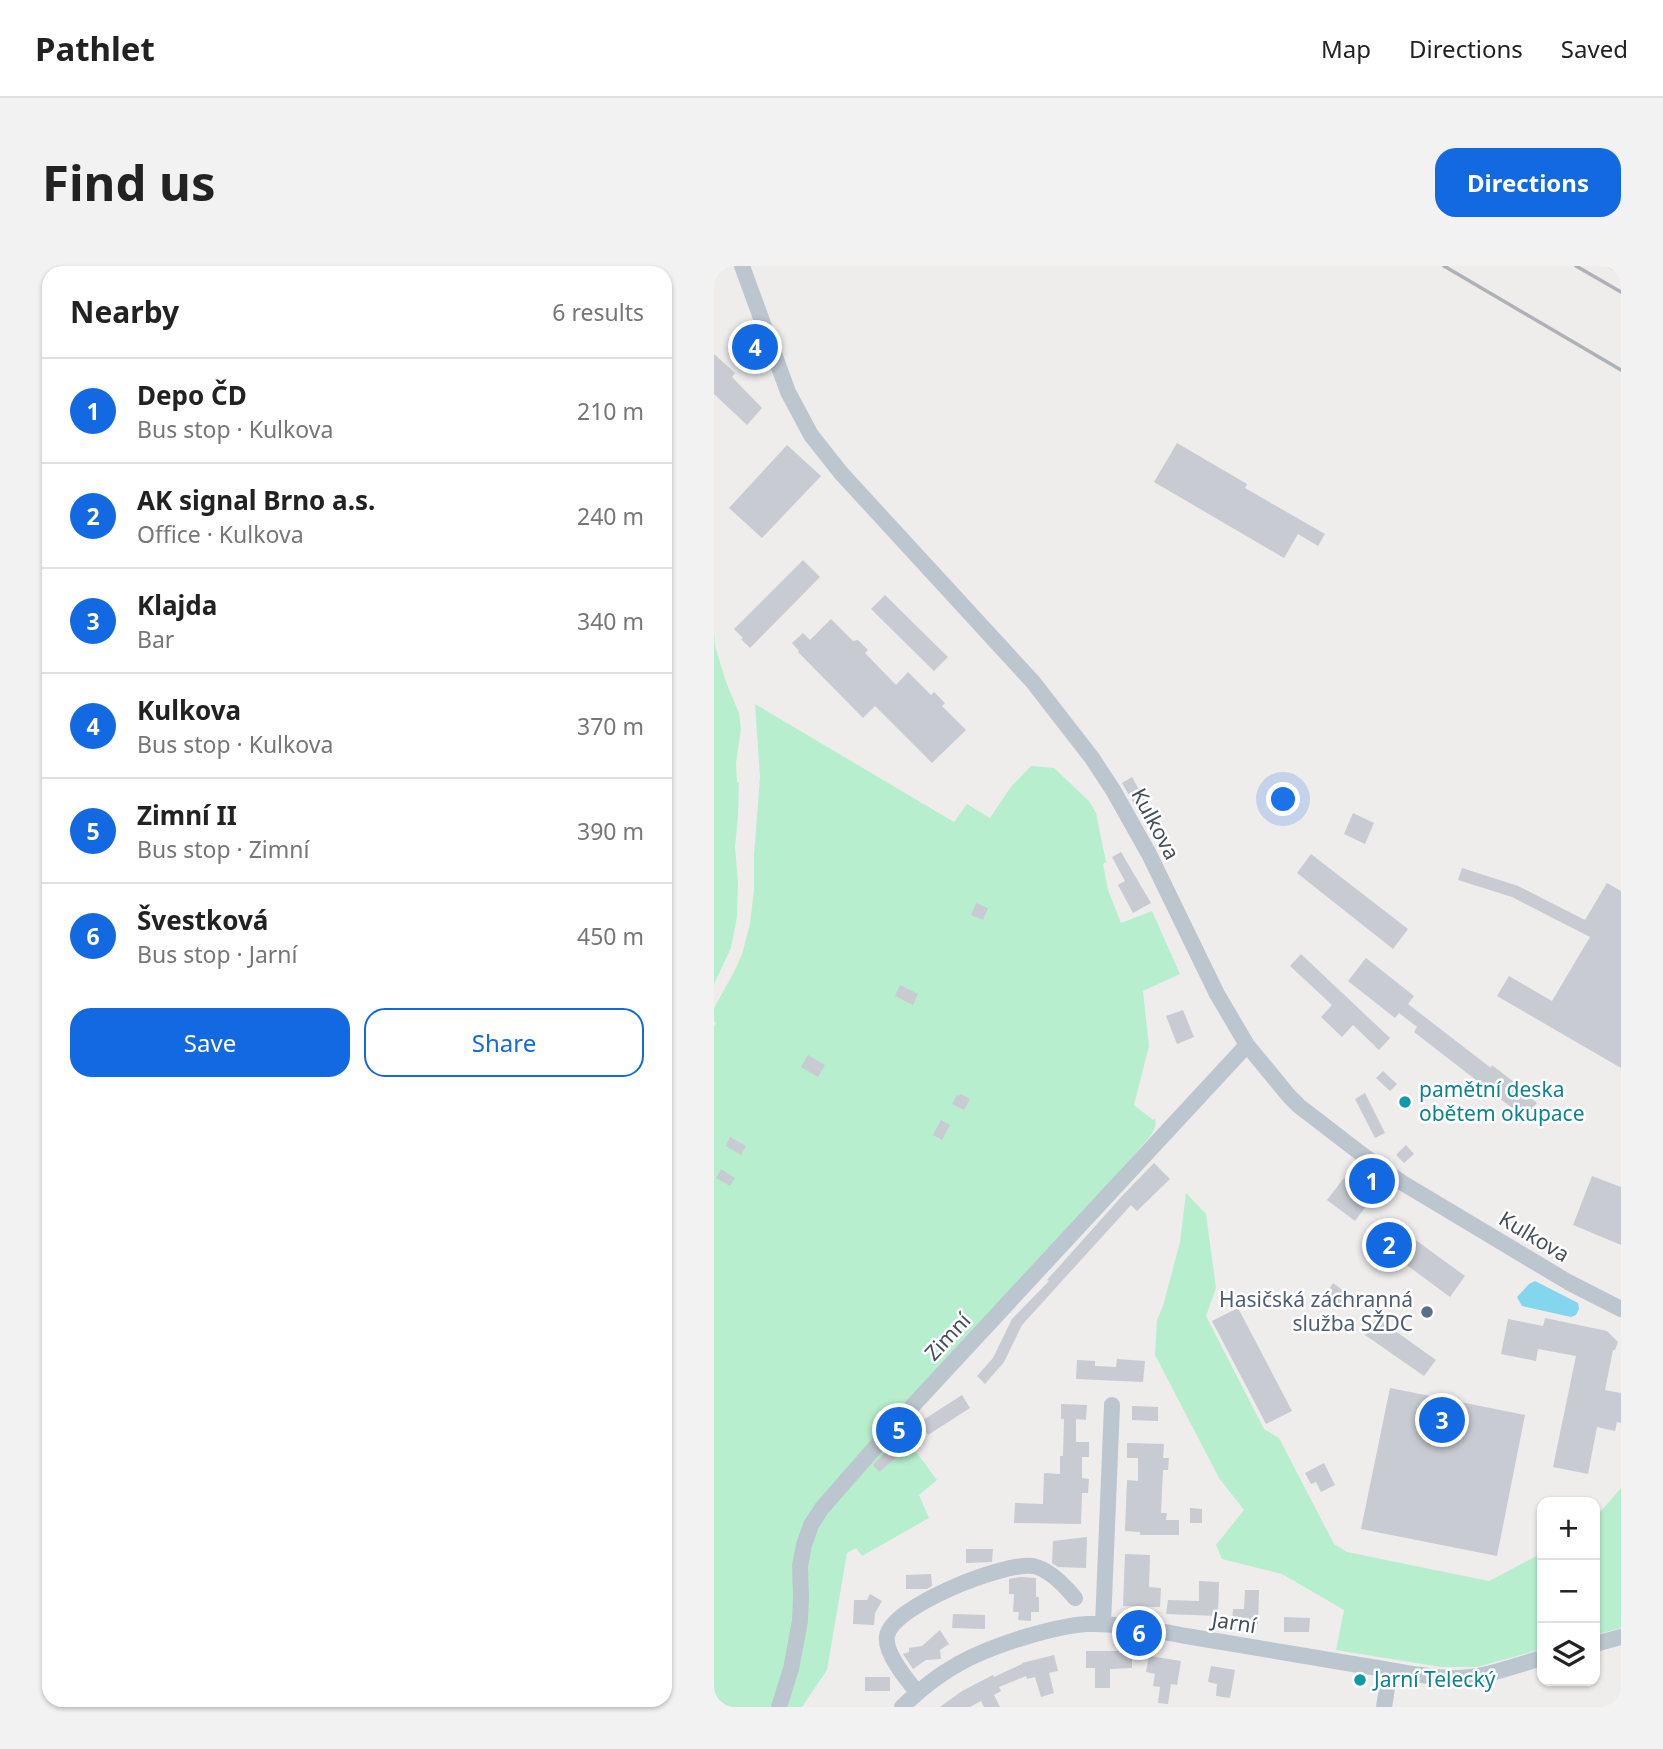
<!DOCTYPE html>
<meta charset="utf-8">
<style>
body{margin:0;font-family:"Noto Sans",sans-serif;background:#f2f2f2;color:#222}
.controls{position:absolute;right:21px;bottom:21px;display:grid;overflow:hidden;border-radius:14px;box-shadow:0 2px 5px #0004}
.controls button{width:63px;height:63px;display:grid;place-items:center;padding:0;border:0;border-bottom:2px solid #e0e0e0;background:#fff;color:#222;font:35px sans-serif}
.you{position:absolute;left:570px;top:534px;width:24px;height:24px;margin:-18px;border:5px solid #fff;border-radius:50%;background:#1a73e8;box-shadow:0 0 0 10px #1a73e833}
.badge{display:grid;place-items:center;width:46px;height:46px;border-radius:50%;background:#1369e1;color:#fff;font-size:23px;font-weight:700}
.pin{position:absolute;translate:-50% -50%;border:4px solid #fff;box-shadow:0 2px 7px #0006}
.list{margin:0;padding:0;list-style:none}
h2{display:flex;justify-content:space-between;align-items:center;height:91px;margin:0;padding:0 28px;font-size:30px}
h2 small{font-size:23px;font-weight:400;color:#767676}
.list li{display:grid;grid-template-columns:46px 1fr auto;gap:21px;align-items:center;box-sizing:border-box;height:105px;padding:0 28px;border-top:2px solid #e0e0e0}
.list b{display:block;font-size:26px;white-space:nowrap}
.list p{margin:0;font-size:23px;white-space:nowrap;color:#767676}
.list em{font-size:23px;font-style:normal;color:#767676}
.actions{display:flex;gap:14px;padding:21px 28px}
.actions a{flex:1;padding:16px 0;border:2px solid #1369e1;border-radius:21px;text-align:center;font-size:24px;color:#1369e1}
.actions .main{background:#1369e1;color:#fff}
.icon{flex:none;width:38px;height:38px;fill:none;stroke:currentColor;stroke-width:2;stroke-linecap:round;stroke-linejoin:round}
.map{position:relative;flex:none;width:907px;height:1441px;overflow:hidden;border-radius:21px}
header{display:flex;align-items:center;gap:42px;box-sizing:border-box;height:98px;padding:0 35px;background:#fff;border-bottom:2px solid #e0e0e0}
header strong{font-size:33px}
nav{display:flex;gap:38px;margin-inline-start:auto;font-size:24px}
.intro{display:flex;align-items:center;justify-content:space-between;box-sizing:border-box;height:168px;padding:0 42px}
h1{margin:0;font-size:49px}
.button{padding:18px 32px;border-radius:21px;background:#1369e1;color:#fff;font-size:24px;font-weight:700}
main{display:flex;gap:42px;padding:0 42px}
aside{flex:1;background:#fff;border-radius:21px;box-shadow:0 2px 5px #0004}
.map>svg:first-child{display:block}
</style>
<header>
<strong>Pathlet</strong>
<nav><a>Map</a><a>Directions</a><a>Saved</a></nav>
</header>
<div class="intro"><h1>Find us</h1><a class="button">Directions</a></div>
<main>
<aside>
<h2>Nearby<small>6 results</small></h2>
<ul class="list">
<li><span class="badge">1</span><div><b>Depo ČD</b><p>Bus stop · Kulkova</p></div><em>210 m</em></li>
<li><span class="badge">2</span><div><b>AK signal Brno a.s.</b><p>Office · Kulkova</p></div><em>240 m</em></li>
<li><span class="badge">3</span><div><b>Klajda</b><p>Bar</p></div><em>340 m</em></li>
<li><span class="badge">4</span><div><b>Kulkova</b><p>Bus stop · Kulkova</p></div><em>370 m</em></li>
<li><span class="badge">5</span><div><b>Zimní II</b><p>Bus stop · Zimní</p></div><em>390 m</em></li>
<li><span class="badge">6</span><div><b>Švestková</b><p>Bus stop · Jarní</p></div><em>450 m</em></li>
</ul>
<div class="actions"><a class="main">Save</a><a>Share</a></div>
</aside>
<div class="map">
<svg width="907" height="1441" viewBox="0 0 907 1441">
<rect width="100%" height="100%" fill="#efecec"/>
<path fill="#b7efce" d="M0 364 1 380 12 416 25 447 27 463 22 497 23 516 25 517 24 551 21 581 24 617 23 651 17 682 0 718Z
M41 438 240 556 253 538 276 552 296 522 317 500 340 502 375 535 382 547 392 596 389 598 394 624 407 657 438 645 466 708 429 725 435 780 420 839 439 854 441 852C444 865 434 872 426 882L96 1253 82 1354 61 1441H0V760L2 757 0 755V742L21 704 28 688 36 658 40 624V589L46 511Z
M472 927 492 948 502 1022 492 1050 550 1163 565 1172 620 1278 633 1286 775 1315 828 1287V1383L763 1401H727L622 1384 630 1344 568 1308 508 1293 502 1279 530 1244 505 1212 441 1089 443 1054 449 1040 466 976Z
M186 1164 223 1214 205 1229 215 1252 148 1290 142 1282 133 1287 113 1404 88 1441H69L90 1299 108 1250Z
M907 1222V1362L881 1369V1252Z"/>
<path fill="#83d6ee" d="M821 1015 864 1037 865 1043 862 1049 857 1051 808 1040 803 1031 815 1018Z"/>
<path fill="#c8cbd1" d="M0 88 21 107 18 111 48 142 33 159 0 128Z
M463 177 533 218 531 222 611 268 604 280 584 268 570 292 440 216Z
M73 179 107 210 48 272 15 242Z
M89 294 106 311 36 382 27 373 29 372 20 363Z
M171 329 234 391 220 405 157 343Z
M117 353 139 375 144 374 154 384 151 387 182 419 194 406 217 429 220 426 231 437 228 440 252 464 218 497 161 440 149 452 84 386 85 385 78 377 89 367 96 374Z
M418 511 441 553 432 558 408 517Z
M639 547 660 557 651 578 630 568Z
M407 586 437 637 419 647 404 619 411 615 398 591Z
M597 588 694 663 679 683 583 607Z
M748 602 804 620 871 654 893 617 907 625V802L783 730 795 710 838 735 876 671 798 631 744 614Z
M262 637 274 642 269 654 257 649Z
M587 688 676 772 665 784 639 759 628 771 607 751 618 739 576 700Z
M652 692 700 730 694 738 777 802 778 799 805 820 804 822 823 837 811 852 700 766 703 761 685 747 681 752 634 715Z
M186 719 204 728 199 739 181 730Z
M469 744 480 771 463 778 452 750Z
M94 789 111 799 104 811 87 801Z
M669 805 683 818 676 825 662 812Z
M651 827 671 867 661 872 641 833Z
M247 828 256 833 250 844 238 838 243 829 245 830Z
M227 854 236 859 228 874 219 869Z
M16 871 32 880 27 889 12 880Z
M692 879 700 888 690 897 682 889Z
M440 897 456 913 423 945 417 939 367 994 308 1059 290 1096 271 1118 263 1110 279 1092 298 1053 335 1015 333 1014 408 930Z
M7 903 21 912 16 920 2 912Z
M878 910 907 921V979L859 959Z
M630 912 658 932 641 955 613 934Z
M674 954 751 1010 736 1031 659 974Z
M619 1017 634 1028 625 1041 610 1031Z
M524 1042 578 1145 552 1158 498 1055Z
M663 1052 722 1094 710 1110 651 1069Z
M831 1052 893 1065 904 1076 901 1084H899L891 1124 907 1127V1157L903 1156 901 1165 883 1161 874 1208 839 1201 862 1090 824 1083 822 1095 787 1088 794 1053 829 1060Z
M403 1093 431 1095 429 1116 362 1113 363 1094 381 1095V1100L402 1101Z
M676 1122 811 1149 783 1290 647 1263Z
M248 1129 256 1142 214 1169 212 1166 197 1176 189 1167Z
M347 1138 373 1139 372 1154 362 1153V1176H375V1191H368V1212L375 1213 374 1227H368L367 1258 300 1257 301 1237 329 1238 330 1207 346 1208V1190H349L350 1153H347Z
M418 1140 444 1141V1155L418 1154Z
M413 1177 450 1178 449 1192H455L454 1204H449L447 1247H453L452 1254H465V1269H426V1266L411 1265 413 1214 424 1215V1192H413Z
M174 1183 182 1192 165 1206 159 1199Z
M610 1197 621 1219 607 1226 602 1216 597 1218 591 1207Z
M476 1242 488 1243V1257H476Z
M373 1271 372 1302 344 1301 338 1297 339 1275Z
M252 1283H279L278 1296 252 1297Z
M411 1288 436 1289 435 1321 447 1322 446 1341 409 1340Z
M217 1308 218 1320 213 1323H192V1309Z
M306 1311 322 1312V1331H325V1346H317V1355L304 1354 305 1346H299L300 1328H295V1313Z
M485 1315 505 1316 504 1350 452 1348 454 1334 485 1335Z
M531 1324H545L544 1358 518 1357 519 1343H530Z
M156 1328 168 1335 161 1347 160 1359 139 1358 140 1334H153Z
M239 1348 271 1349V1363L238 1362Z
M570 1351 596 1352 595 1366H570Z
M226 1364 235 1378 226 1384 227 1393 212 1394 199 1403 189 1388 195 1386V1382L208 1380Z
M372 1385H405V1387H418V1402L396 1403V1422H381V1402H372Z
M340 1389 344 1405 335 1407 340 1427 327 1431 321 1411 313 1413 312 1410 285 1421 287 1425 280 1429 286 1441H270L267 1435 256 1441H226L248 1425 279 1409 280 1411 308 1398V1397Z
M435 1390 467 1395 463 1419 457 1418 454 1438 444 1437 446 1421 439 1420 441 1408 432 1406Z
M497 1400 521 1404 516 1432 502 1430 503 1418 494 1416Z
M151 1411H176V1425H151Z"/>
<g fill="none" stroke-linecap="round" stroke-linejoin="round">
<path stroke="#bcc6cf" stroke-width="16" d="M28 0 74 126 97 169 127 207 319 416 378 492 399 524 435 588 503 728 533 779 575 830 585 840 650 890 687 916 854 1016 907 1043
M389 1358 398 1139
M881 1378 907 1371
M203 1426C193 1414 170 1386 173 1370 178 1340 290 1296 319 1300 335 1303 351 1320 361 1332
M65 1441 77 1403 86 1355 87 1331 86 1300 90 1279 97 1259 108 1242 179 1161 533 779
M188 1441C227 1403 259 1387 311 1371 331 1365 352 1359 373 1358 408 1357 444 1365 478 1371 536 1381 593 1390 651 1400 680 1404 711 1412 740 1412 770 1412 800 1400 828 1392
M670 1441 676 1404"/>
<path stroke="#aeb1b7" stroke-width="3.5" d="M730 0 907 104
M862 0 907 26
M895 0 907 7"/>
</g>
<g fill="#0f9aa8" stroke="#fff" stroke-width="2.5">
<circle cx="691" cy="836" r="7"/>
<circle cx="646" cy="1414" r="7"/>
</g>
<circle fill="#5c6f8a" stroke="#fff" stroke-width="2.5" cx="713" cy="1046" r="7"/>
<g text-anchor="middle" stroke-width="5" stroke-linejoin="round" paint-order="stroke">
<g font-size="21" fill="#444f5a" stroke="#fff">
<text transform="translate(441 558) rotate(62)" y="7">Kulkova</text>
<text transform="translate(820 971) rotate(31)" y="7">Kulkova</text>
<text transform="translate(234 1071) rotate(-47)" y="7">Zimní</text>
<text transform="translate(520 1357) rotate(9)" y="7">Jarní</text>
</g>
<g font-size="21" fill="#0d838f" stroke="#fff" text-anchor="start">
<text x="705" y="831">pamětní deska<tspan x="705" dy="24">obětem okupace</tspan></text>
<text x="660" y="1421">Jarní Telecký</text>
</g>
<g font-size="21" fill="#4e5e75" stroke="#fff" text-anchor="end">
<text x="699" y="1041">Hasičská záchranná<tspan x="699" dy="24">služba SŽDC</tspan></text>
</g>
</g>
</svg>
<div class="controls">
<button>+</button>
<button>−</button>
<button><svg class="icon" aria-label="layers" viewBox="0 0 24 24"><path d="M12 4l9 5-9 5-9-5zM3 14l9 5 9-5"/></svg></button>
</div>
<div class="you"></div>
<div class="pin badge" style="left:658px;top:915px">1</div>
<div class="pin badge" style="left:675px;top:979px">2</div>
<div class="pin badge" style="left:728px;top:1154px">3</div>
<div class="pin badge" style="left:41px;top:81px">4</div>
<div class="pin badge" style="left:185px;top:1164px">5</div>
<div class="pin badge" style="left:425px;top:1367px">6</div>
</div>
</main>
